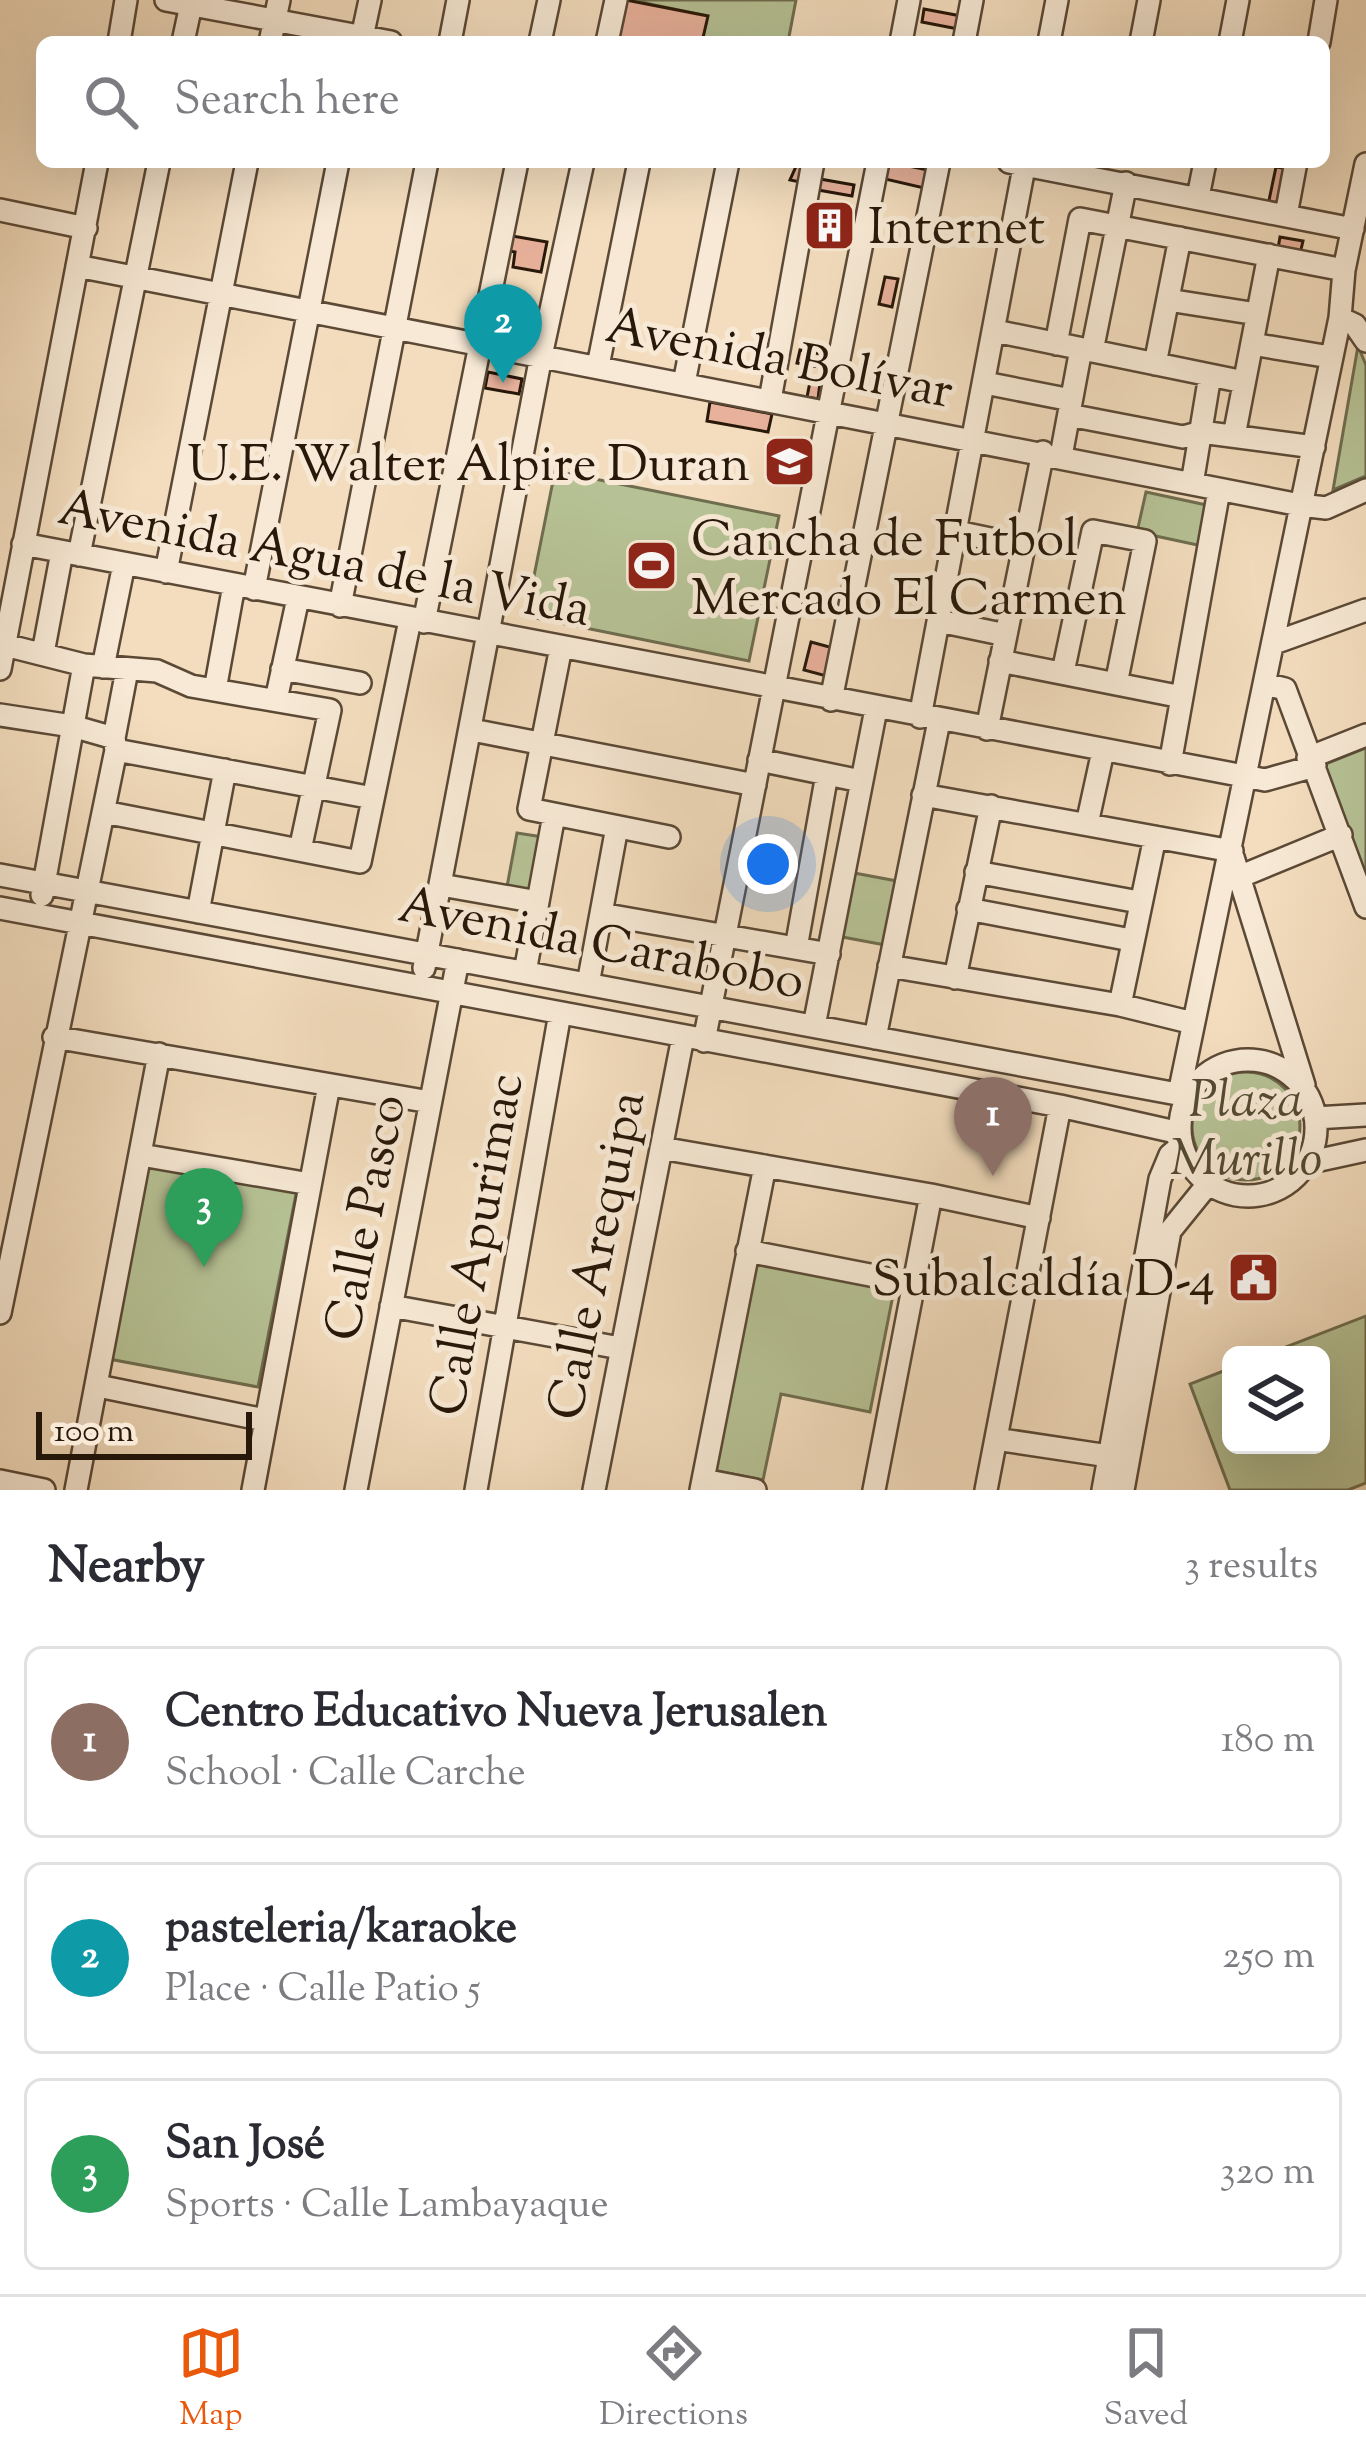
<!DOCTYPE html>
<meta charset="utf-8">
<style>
body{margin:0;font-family:"Sorts Mill Goudy",serif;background:#f2f2f3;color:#2b2b33}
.controls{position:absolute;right:36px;bottom:36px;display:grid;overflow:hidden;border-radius:18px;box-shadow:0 12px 48px #0002}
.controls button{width:108px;height:108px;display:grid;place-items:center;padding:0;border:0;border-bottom:3px solid #e1e1e2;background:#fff;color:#2b2b33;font:60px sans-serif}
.scale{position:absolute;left:36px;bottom:30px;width:216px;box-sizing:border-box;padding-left:12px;border:6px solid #281809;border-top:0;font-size:33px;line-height:42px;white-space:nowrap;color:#281809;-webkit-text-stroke:9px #f7e9d5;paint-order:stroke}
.you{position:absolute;left:768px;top:864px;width:42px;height:42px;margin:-30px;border:9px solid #fff;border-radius:50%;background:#1a73e8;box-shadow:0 0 0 18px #1a73e833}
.badge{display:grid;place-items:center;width:78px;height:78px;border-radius:50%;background:#ea580c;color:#fff;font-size:39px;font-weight:700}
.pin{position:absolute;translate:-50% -99px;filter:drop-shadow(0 3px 6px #0008)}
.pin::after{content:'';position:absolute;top:63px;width:42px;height:36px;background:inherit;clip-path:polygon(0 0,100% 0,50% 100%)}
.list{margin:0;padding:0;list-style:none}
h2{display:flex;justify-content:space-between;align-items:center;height:156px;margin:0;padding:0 48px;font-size:51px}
h2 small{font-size:39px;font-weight:400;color:#7c7c81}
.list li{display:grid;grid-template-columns:78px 1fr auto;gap:36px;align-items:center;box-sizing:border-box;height:192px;margin:0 24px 24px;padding:0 24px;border:3px solid #e1e1e2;border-radius:18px}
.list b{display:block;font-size:45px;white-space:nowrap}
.list p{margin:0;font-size:39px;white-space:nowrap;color:#7c7c81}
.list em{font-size:39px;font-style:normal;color:#7c7c81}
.icon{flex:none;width:66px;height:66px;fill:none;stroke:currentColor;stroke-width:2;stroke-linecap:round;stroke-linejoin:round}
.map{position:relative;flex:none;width:1366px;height:1490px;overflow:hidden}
.search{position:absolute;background:#fff;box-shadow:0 12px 48px #0002;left:36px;right:36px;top:36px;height:132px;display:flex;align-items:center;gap:30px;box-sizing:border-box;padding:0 42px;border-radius:18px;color:#7c7c81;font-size:45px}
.sheet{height:804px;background:#fff}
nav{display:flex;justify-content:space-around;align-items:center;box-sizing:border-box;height:168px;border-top:3px solid #e1e1e2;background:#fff;font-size:33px;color:#7c7c81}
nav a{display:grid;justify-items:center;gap:6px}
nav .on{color:#ea580c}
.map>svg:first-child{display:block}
</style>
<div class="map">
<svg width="1366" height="1490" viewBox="0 0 1366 1490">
<rect width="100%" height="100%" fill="#f3ddbe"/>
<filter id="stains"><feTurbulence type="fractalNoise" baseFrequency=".00167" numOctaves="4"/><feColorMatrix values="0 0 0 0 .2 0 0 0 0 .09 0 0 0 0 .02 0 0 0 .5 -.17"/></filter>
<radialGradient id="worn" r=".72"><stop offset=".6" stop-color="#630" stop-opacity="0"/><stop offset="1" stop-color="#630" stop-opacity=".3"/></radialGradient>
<path fill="#b6c295" stroke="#6f6d4f" stroke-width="3" d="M631 0H796L788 42H702L707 16Z
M1358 346 1366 365V476L1333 490Z
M555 471 779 516 749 661 526 616Z
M1146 492 1211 506 1202 546 1137 532Z
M1366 748V876L1323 765Z
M517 833 543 837 533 897 506 892Z
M849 872 897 881 885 945 837 936Z
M1192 1126a54 54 0 1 1 108 0a54 54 0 1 1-108 0Z
M151 1146 300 1174 258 1387 109 1359Z
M753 1263 894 1290 870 1412 781 1394 763 1480 713 1470Z
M1366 1316V1483L1348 1490H1230L1190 1384 1231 1368V1445H1321V1355H1265Z"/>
<path fill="#e8b19b" stroke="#281809" stroke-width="3" d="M626 0 708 16 702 42H617Z
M924 9 961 16 958 29 922 22Z
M798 162H809L805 183 790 180Z
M889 162 928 170 924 188 885 179Z
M1276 167 1290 169 1282 208 1268 205Z
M820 179 854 185 852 196 818 190Z
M813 216 848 223 845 235 811 228Z
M507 235 547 242 541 272 513 267 515 252 504 250Z
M1280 237 1303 241 1299 258 1277 254Z
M885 277 898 279 892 307 879 304Z
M800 350 821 354 819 367 797 363Z
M488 372 522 379 519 394 485 388Z
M810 382 820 383 818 399 807 397Z
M710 402 772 414 768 432 707 421Z
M811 642 837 649 830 677 804 670Z"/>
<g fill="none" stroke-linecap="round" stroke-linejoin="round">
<defs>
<path id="minor" d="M166 0 391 42
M119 42 126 0
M183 42 192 0
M270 42 279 0
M361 42 370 0
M450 42 458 0
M540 42 549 0
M607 42 616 0
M901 42 909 0
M964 42 972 0
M1049 42 1057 0
M1141 42 1149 0
M1230 42 1238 0
M1319 42 1326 0
M1009 162 1353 229
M1198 197 1205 162
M0 210 86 228
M1286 215 1296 162
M77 266 1300 505 1326 508 1366 490
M1168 300 1257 314
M1340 318 1355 325 1366 341
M995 331 1244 382
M1056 344 1080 219 1344 270
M1252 344 1330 357
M1092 351 1126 183
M1155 364 1180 238
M598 366 639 162
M684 383 728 162
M985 383 1071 400
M770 400 813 162
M1069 415 1183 437 1201 432 1314 447
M1234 436 1269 255
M1061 456 1081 349
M1192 484 1210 375
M957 532 1024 546
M23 544 1265 780 1315 766
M79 555 159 162
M166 572 247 162
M254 589 338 162
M340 606 427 162
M939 621 1006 635
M424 622 517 162
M1274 643 1366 610
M5 645 84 665 157 671 191 686 330 710 300 850
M561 647 529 809 669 837
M43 653 62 552
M1000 661 1182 697
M103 667 124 564
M0 669 97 162
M282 669 360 683
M1063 672 1093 531 1145 541 1116 684
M1265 684 1285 689 1366 907
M215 690 234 585
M276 700 298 598
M831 700 939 162
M0 715 72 726 114 738
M920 717 1025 162
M987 729 1043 452
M472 730 755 785
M116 750 373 798
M1308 758 1366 735
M759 760 861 781
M1170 764 1219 490
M923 795 1232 851
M104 812 360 862 410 620
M1087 824 1103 751
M1233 857 1304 1085
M976 872 1139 902
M0 875 1188 1096
M1239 877 1341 835
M441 885 538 902
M42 895 84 665
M0 908 1060 1106 1180 1133
M968 909 1131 940
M198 912 225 770
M601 914 829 954
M796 948 827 774
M889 966 1120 1005 1193 1023
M424 968 541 356 583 162
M525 972 554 815
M955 978 991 806
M588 984 617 827
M1120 1005 1155 837
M814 1026 876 709
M54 1037 430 1102
M875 1038 939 721
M704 1041 878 162
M1180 1128a68 68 0 1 1 136 0a68 68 0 1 1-136 0Z
M1179 1094 1340 318 1344 270 1366 164
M1315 1118 1366 1115
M661 1148 931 1195 1039 1218
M141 1155 310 1184
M1306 1163 1366 1150
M747 1251 911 1283
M391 1306 620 1348
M0 1313 116 750 114 738 127 670
M98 1386 265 1420
M996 1439 1122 1458
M703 1480 755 1490
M0 1481 44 1490
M76 1490 159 1054
M253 1490 329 1085
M356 1490 458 960
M476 1490 560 1013
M594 1490 683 1037
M701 1490 765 1166
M874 1490 931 1195
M986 1490 1060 1106
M1103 1490 1160 1179 1170 1155 1182 1145
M1123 1490 1170 1231 1208 1184"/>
</defs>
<use href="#minor" stroke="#5b4936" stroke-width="26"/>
<use href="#minor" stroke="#f7e9d5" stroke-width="21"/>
</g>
<defs>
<symbol id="building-square" viewBox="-11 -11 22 22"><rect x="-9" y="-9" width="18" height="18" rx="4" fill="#8f2418" stroke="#f7e9d5"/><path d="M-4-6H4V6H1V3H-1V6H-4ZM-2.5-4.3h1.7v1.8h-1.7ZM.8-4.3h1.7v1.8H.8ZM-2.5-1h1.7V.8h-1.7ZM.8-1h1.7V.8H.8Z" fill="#fff"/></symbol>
<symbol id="school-square" viewBox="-11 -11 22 22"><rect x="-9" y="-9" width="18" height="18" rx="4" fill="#8f2418" stroke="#f7e9d5"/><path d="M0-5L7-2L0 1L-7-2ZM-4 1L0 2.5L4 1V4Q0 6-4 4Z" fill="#fff"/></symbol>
<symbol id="stadium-square" viewBox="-11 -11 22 22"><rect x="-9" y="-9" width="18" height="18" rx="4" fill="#8f2418" stroke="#f7e9d5"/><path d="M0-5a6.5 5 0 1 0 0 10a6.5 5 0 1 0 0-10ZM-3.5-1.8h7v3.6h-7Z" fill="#fff"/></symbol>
<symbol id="civic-square" viewBox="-11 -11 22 22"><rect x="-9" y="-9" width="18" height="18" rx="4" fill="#8f2418" stroke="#f7e9d5"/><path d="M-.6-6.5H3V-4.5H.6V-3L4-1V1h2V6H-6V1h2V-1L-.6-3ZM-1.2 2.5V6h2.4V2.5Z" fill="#fff"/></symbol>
</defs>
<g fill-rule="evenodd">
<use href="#building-square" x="800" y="196" width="59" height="59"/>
<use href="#school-square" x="760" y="432" width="59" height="59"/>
<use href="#stadium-square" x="622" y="536" width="59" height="59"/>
<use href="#civic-square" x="1224" y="1248" width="59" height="59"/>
</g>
<g text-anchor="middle" stroke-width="10" stroke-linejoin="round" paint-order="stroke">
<g font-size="51" fill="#281809" stroke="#f7e9d5" text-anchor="start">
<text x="868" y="243">Internet</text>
<text x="750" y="480" text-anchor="end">U.E. Walter Alpire Duran</text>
<text x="691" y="555">Cancha de Futbol<tspan x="691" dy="59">Mercado El Carmen</tspan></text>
<text x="1215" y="1295" text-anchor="end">Subalcaldía D-4</text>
</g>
<g font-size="51" fill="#281809" stroke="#f7e9d5">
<text transform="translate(780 356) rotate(11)" y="18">Avenida Bolívar</text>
<text transform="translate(325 556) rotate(11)" y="18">Avenida Agua de la Vida</text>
<text transform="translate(602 941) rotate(11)" y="18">Avenida Carabobo</text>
<text transform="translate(363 1217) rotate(-79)" y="18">Calle Pasco</text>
<text transform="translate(474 1244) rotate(-80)" y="18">Calle Apurimac</text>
<text transform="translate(594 1255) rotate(-79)" y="18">Calle Arequipa</text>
</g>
<g font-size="51" font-style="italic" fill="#534b33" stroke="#f7e9d5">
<text x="1246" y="1115">Plaza<tspan x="1246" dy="59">Murillo</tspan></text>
</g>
</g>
<rect width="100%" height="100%" filter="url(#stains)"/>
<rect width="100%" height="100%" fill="url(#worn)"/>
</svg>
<div class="controls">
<button><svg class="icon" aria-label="layers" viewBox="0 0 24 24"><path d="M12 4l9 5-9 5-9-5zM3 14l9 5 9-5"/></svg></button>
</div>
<div class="scale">100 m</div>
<div class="you"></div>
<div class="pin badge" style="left:993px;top:1176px;background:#8d6e63">1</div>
<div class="pin badge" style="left:503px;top:383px;background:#0f9aa8">2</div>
<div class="pin badge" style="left:204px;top:1267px;background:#2e9e5b">3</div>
<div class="search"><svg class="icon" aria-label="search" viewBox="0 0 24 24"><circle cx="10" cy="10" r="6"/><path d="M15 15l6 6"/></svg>Search here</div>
</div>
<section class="sheet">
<h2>Nearby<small>3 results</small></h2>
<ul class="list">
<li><span class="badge" style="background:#8d6e63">1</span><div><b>Centro Educativo Nueva Jerusalen</b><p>School · Calle Carche</p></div><em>180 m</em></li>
<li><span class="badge" style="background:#0f9aa8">2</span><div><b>pasteleria/karaoke</b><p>Place · Calle Patio 5</p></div><em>250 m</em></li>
<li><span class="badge" style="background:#2e9e5b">3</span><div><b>San José</b><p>Sports · Calle Lambayaque</p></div><em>320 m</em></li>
</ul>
</section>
<nav>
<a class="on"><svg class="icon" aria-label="map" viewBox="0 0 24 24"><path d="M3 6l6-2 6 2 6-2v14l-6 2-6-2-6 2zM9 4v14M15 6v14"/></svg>Map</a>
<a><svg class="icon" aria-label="directions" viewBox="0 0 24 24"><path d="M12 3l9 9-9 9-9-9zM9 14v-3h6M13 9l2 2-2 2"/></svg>Directions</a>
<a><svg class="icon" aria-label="saved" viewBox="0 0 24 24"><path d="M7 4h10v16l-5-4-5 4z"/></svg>Saved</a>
</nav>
